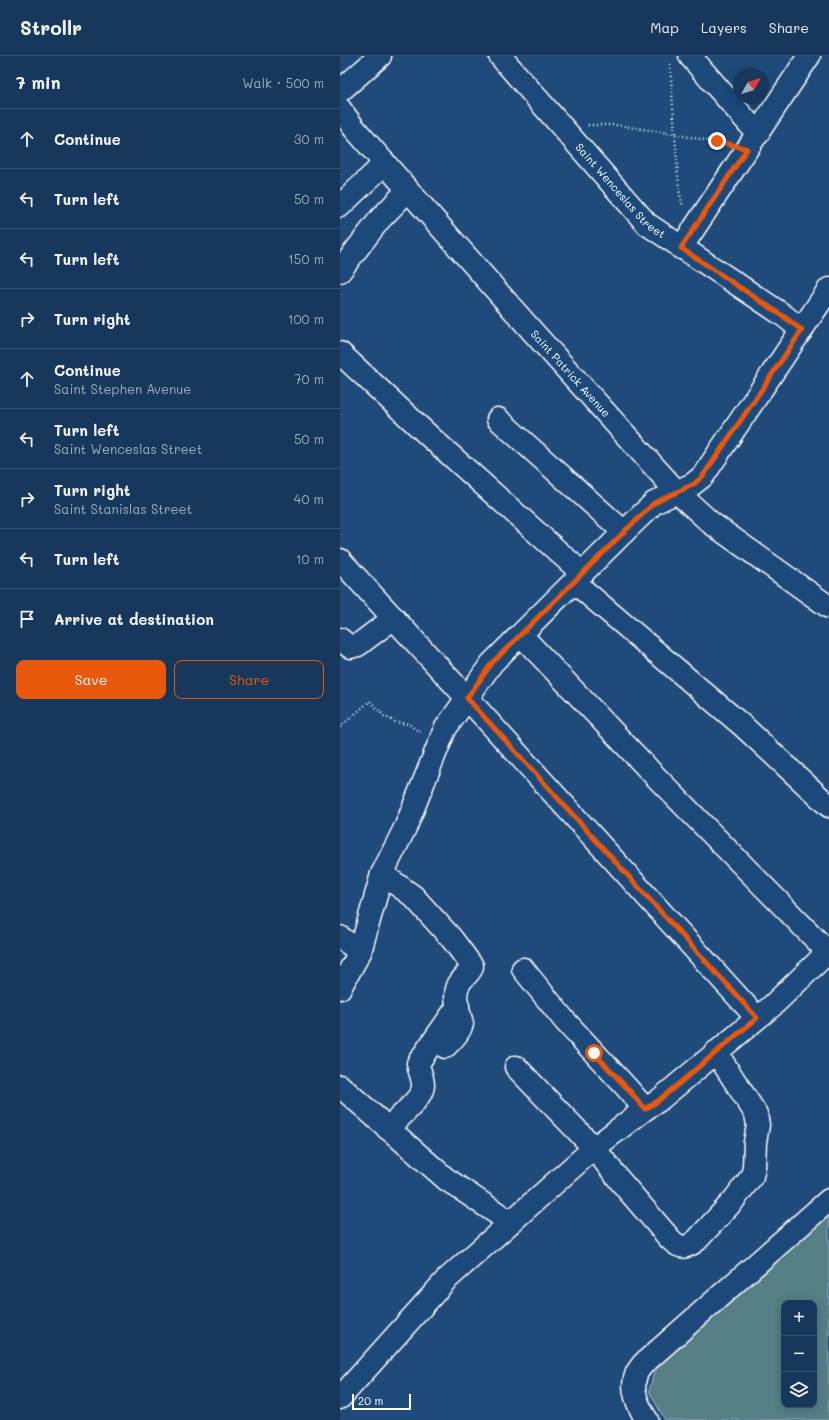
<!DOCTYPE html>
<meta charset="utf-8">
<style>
body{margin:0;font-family:Mali,sans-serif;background:#244365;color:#f1f3f6}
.controls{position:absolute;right:12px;bottom:12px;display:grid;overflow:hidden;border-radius:8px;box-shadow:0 2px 10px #0003}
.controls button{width:36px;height:36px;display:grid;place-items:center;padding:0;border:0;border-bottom:1px solid #365272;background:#17385c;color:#f1f3f6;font:20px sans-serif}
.compass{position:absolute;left:393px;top:12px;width:36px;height:36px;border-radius:50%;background:#17385c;box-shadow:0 2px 10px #0003;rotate:51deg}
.scale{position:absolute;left:12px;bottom:10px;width:59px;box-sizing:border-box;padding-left:4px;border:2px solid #fff;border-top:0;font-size:11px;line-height:14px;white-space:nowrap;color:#fff;-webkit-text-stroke:3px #1f4a7a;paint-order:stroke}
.stop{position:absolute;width:12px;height:12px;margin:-9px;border:3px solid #ea580c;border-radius:50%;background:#fff}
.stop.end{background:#ea580c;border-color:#fff;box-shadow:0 1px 4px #0008}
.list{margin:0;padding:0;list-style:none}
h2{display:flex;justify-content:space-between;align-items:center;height:52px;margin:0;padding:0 16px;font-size:17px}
h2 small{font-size:13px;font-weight:400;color:#9eacbb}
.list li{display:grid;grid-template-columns:26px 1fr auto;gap:12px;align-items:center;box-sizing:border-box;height:60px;padding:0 16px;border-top:1px solid #365272}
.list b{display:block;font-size:15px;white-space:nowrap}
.list p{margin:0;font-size:13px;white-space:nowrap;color:#9eacbb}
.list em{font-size:13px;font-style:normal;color:#9eacbb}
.actions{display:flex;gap:8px;padding:12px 16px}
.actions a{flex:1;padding:9px 0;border:1px solid #ea580c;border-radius:8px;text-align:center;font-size:14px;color:#ea580c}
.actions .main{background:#ea580c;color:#fff}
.icon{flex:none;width:22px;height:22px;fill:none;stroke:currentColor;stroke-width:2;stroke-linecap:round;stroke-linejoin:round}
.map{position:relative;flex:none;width:489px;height:1364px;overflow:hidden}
header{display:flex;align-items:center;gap:24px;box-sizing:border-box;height:56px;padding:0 20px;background:#17385c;border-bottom:1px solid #365272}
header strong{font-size:19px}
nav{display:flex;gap:22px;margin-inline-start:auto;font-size:14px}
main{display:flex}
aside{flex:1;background:#17385c}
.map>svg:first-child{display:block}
</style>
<header>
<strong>Strollr</strong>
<nav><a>Map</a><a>Layers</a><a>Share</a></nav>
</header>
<main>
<aside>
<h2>7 min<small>Walk · 500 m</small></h2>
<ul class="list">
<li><svg class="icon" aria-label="ahead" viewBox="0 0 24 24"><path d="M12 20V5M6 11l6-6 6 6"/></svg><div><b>Continue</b></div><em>30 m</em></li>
<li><svg class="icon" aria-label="left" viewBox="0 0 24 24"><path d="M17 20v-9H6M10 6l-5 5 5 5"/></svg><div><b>Turn left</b></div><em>50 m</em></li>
<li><svg class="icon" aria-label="left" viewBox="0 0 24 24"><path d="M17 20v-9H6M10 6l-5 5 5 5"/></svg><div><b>Turn left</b></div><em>150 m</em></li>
<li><svg class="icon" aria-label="right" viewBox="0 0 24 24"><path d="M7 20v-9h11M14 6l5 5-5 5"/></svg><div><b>Turn right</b></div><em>100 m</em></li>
<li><svg class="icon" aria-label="ahead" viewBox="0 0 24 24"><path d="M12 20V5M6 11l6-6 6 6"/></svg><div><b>Continue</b><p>Saint Stephen Avenue</p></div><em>70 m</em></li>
<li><svg class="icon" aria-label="left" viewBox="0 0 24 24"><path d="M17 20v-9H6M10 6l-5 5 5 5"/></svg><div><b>Turn left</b><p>Saint Wenceslas Street</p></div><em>50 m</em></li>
<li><svg class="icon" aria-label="right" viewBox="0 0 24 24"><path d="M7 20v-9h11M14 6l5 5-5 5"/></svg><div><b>Turn right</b><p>Saint Stanislas Street</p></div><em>40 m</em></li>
<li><svg class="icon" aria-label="left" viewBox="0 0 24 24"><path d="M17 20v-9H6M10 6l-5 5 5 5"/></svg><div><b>Turn left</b></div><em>10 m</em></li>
<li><svg class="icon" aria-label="arrive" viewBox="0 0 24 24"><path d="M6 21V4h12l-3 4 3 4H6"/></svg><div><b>Arrive at destination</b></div></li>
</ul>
<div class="actions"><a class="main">Save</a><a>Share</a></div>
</aside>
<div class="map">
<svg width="489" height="1364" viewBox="0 0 489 1364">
<rect width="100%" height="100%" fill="#1f4a7a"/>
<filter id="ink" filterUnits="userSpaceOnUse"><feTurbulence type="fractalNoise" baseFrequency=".025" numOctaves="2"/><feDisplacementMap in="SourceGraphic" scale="8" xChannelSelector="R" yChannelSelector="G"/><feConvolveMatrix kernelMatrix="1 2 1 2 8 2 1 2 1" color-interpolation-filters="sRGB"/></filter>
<g filter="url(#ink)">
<path fill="#557e85" stroke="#aabec2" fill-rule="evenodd" d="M489 1153V1364H325L309 1335 318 1301ZM444 1247H474V1349H444Z"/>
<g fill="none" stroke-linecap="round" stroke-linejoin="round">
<defs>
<g id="minor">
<path id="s1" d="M160 0 307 168 443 259 462 274"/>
<path d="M350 0 418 78"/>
<path d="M0 35 40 0"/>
<path id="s2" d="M0 53 14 72 68 134 193 276 337 436 371 467 489 551"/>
<path d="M0 150 45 107"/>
<path d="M341 192 469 0"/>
<path d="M0 215 40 163 68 134"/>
<path d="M0 297 88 379 242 517"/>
<path d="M158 363 284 476"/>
<path d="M0 504 127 642 417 962"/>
<path d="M234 526 404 671 489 750"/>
<path d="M181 579 315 720 489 897"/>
<path d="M0 583 10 591 18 589 54 562"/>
<path d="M42 818 73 840 112 883 132 910C131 917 125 919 121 925 111 937 119 954 122 968 119 978 112 983 105 991"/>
<path d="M0 881 20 896"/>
<path d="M183 913 225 965 287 1032 305 1053"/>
<path d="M0 932 20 896 42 818 66 770 105 673 152 607 284 476 314 447 353 428 363 420 489 233"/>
<path d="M176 1011 254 1092 281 1126 330 1183C340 1193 346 1193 357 1184L393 1145 412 1120 414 1111 415 1086 418 1069 416 1058 376 996"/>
<path d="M0 1030 106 1123 170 1166"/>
<path d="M48 1073C56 1064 84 1041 83 1029 83 1022 79 1015 78 1007L118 950"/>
<path d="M0 1342 106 1224 254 1092 305 1053 318 1045 432 950 489 895"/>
<path d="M307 1364C299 1352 290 1333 296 1319 297 1315 301 1311 303 1308L489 1144"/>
</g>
</defs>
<use href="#minor" stroke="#fff" stroke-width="25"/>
<path stroke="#fff" stroke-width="2.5" stroke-dasharray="1 3" stroke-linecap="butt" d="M330 8 339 134 343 151
M248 69H276L334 78 385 88
M0 671 30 645 44 660 55 666 69 668 75 673 82 676"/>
<use href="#minor" stroke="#1f4a7a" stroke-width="22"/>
</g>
</g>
<g fill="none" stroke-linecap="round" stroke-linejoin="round" filter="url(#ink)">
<path stroke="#ea580c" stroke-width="5" d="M254 997 287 1032 305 1053 318 1045 417 962 127 642 152 607 284 476 314 447 354 428 363 420 462 274 443 260 341 192 407 93 377 85"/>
</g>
<g text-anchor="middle" stroke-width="4" stroke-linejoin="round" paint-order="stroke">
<g font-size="11" fill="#fff" stroke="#1f4a7a">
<text dy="4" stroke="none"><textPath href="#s1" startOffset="181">Saint Wenceslas Street</textPath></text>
<text dy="4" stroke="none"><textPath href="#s2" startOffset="351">Saint Patrick Avenue</textPath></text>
</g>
</g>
</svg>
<div class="controls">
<button>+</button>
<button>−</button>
<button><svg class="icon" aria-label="layers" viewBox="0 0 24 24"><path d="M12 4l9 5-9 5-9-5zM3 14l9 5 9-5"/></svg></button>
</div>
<svg class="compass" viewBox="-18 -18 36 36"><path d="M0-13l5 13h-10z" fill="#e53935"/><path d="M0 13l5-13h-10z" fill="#9eacbb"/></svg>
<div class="scale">20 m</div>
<div class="stop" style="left:254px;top:997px"></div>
<div class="stop end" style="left:377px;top:85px"></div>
</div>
</main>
